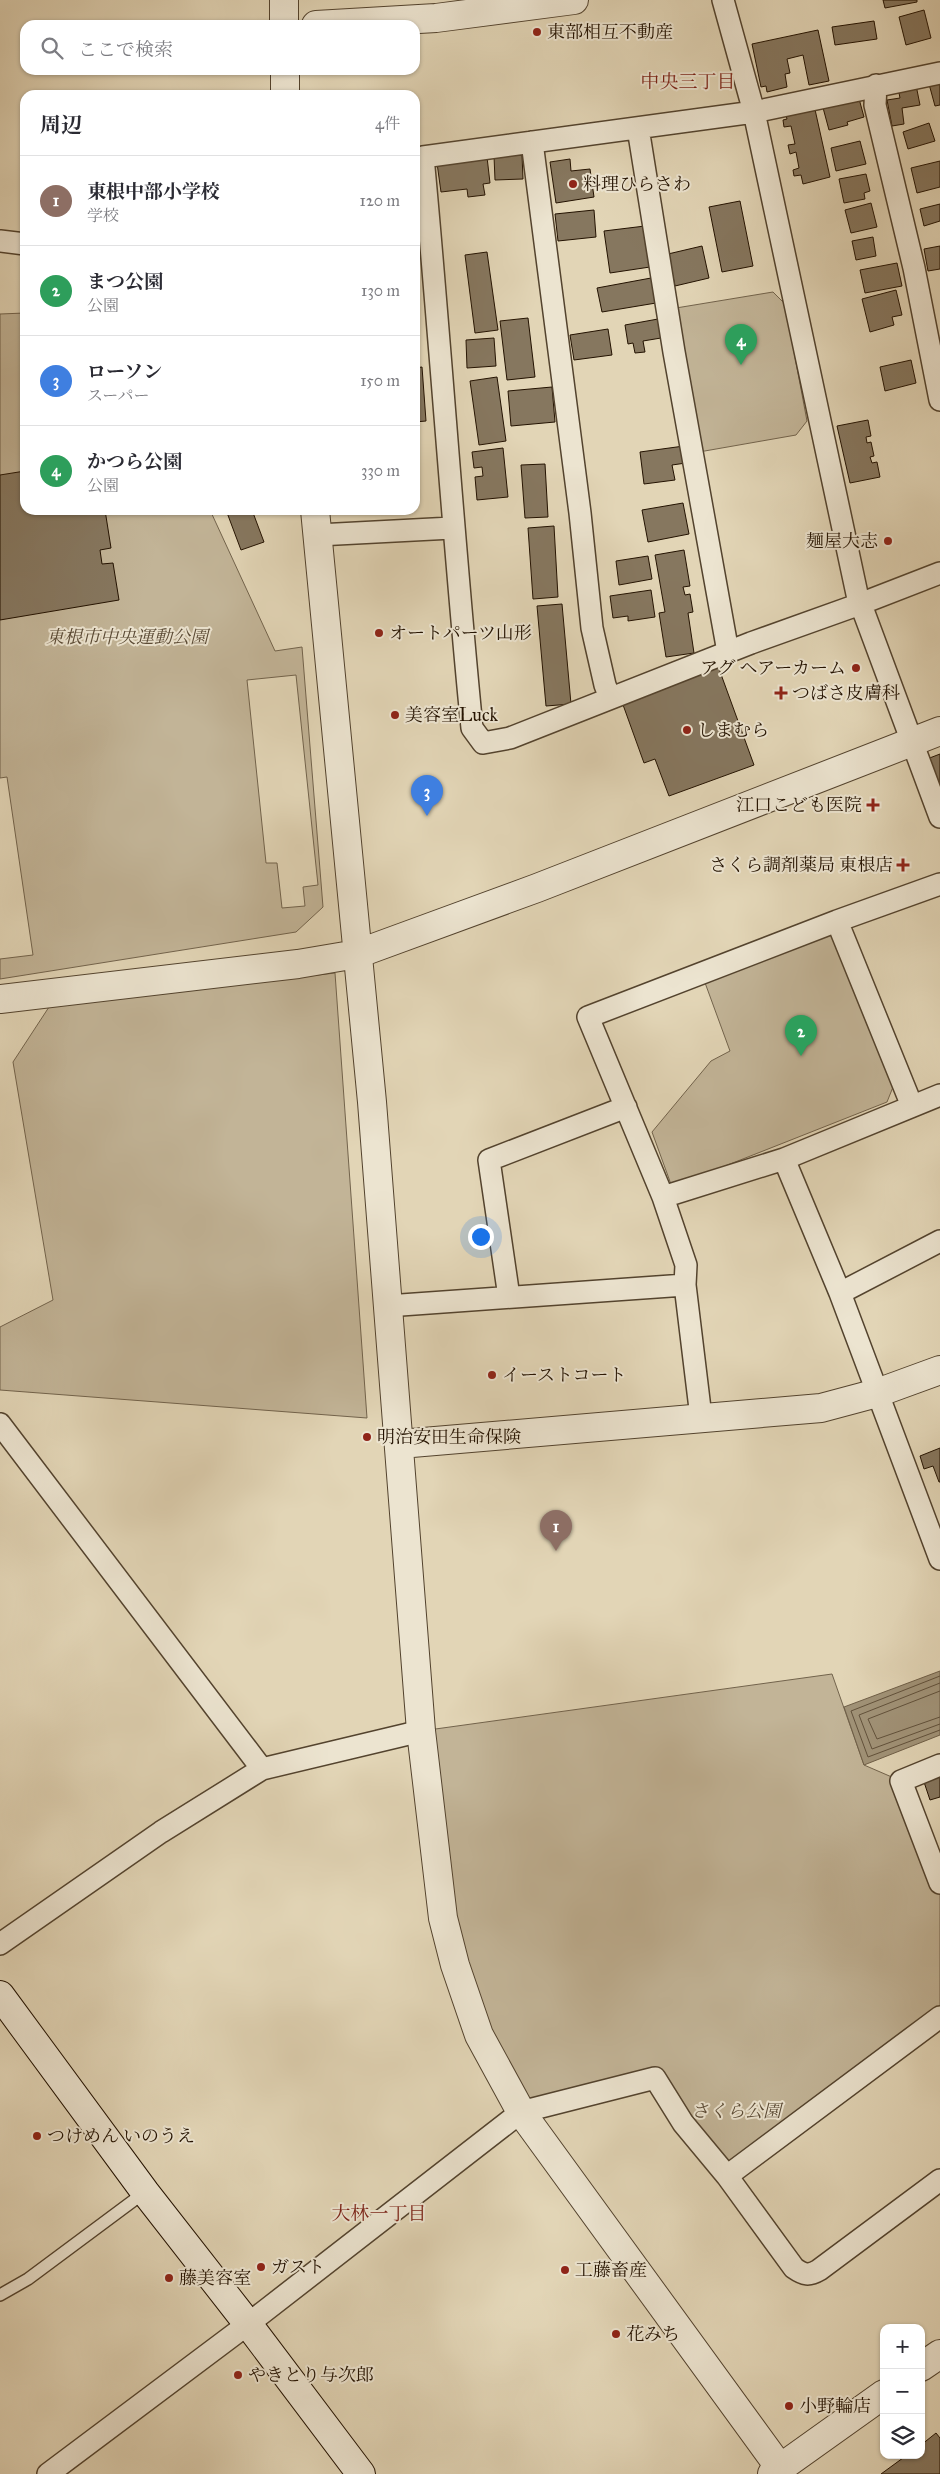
<!DOCTYPE html>
<html lang="ja">
<meta charset="utf-8">
<style>
body{margin:0;font-family:"IM FELL Great Primer","Noto Serif JP",serif;background:#f2f2f3;color:#2b2b33}
.controls{position:absolute;right:15px;bottom:15px;display:grid;overflow:hidden;border-radius:10px;box-shadow:0 1px 4px #0004}
.controls button{width:45px;height:45px;display:grid;place-items:center;padding:0;border:0;border-bottom:1px solid #e1e1e2;background:#fff;color:#2b2b33;font:25px sans-serif}
.you{position:absolute;left:480px;top:1236px;width:18px;height:18px;margin:-12px;border:4px solid #fff;border-radius:50%;background:#1a73e8;box-shadow:0 0 0 8px #1a73e833}
.badge{display:grid;place-items:center;width:32px;height:32px;border-radius:50%;background:#8f2418;color:#fff;font-size:16px;font-weight:700}
.pin{position:absolute;translate:-50% -41px;filter:drop-shadow(0 1px 2px #0008)}
.pin::after{content:'';position:absolute;top:26px;width:18px;height:15px;background:inherit;clip-path:polygon(0 0,100% 0,50% 100%)}
.list{margin:0;padding:0;list-style:none}
h2{display:flex;justify-content:space-between;align-items:center;height:65px;margin:0;padding:0 20px;font-size:21px}
h2 small{font-size:16px;font-weight:400;color:#7c7c81}
.list li{display:grid;grid-template-columns:32px 1fr auto;gap:15px;align-items:center;box-sizing:border-box;height:90px;padding:0 20px;border-top:1px solid #e1e1e2}
.list b{display:block;font-size:19px;white-space:nowrap}
.list p{margin:0;font-size:16px;white-space:nowrap;color:#7c7c81}
.list em{font-size:16px;font-style:normal;color:#7c7c81}
.icon{flex:none;width:28px;height:28px;fill:none;stroke:currentColor;stroke-width:2;stroke-linecap:round;stroke-linejoin:round}
.map{position:relative;flex:none;width:940px;height:2474px;overflow:hidden}
.search{position:absolute;background:#fff;box-shadow:0 1px 4px #0004;left:20px;top:20px;width:400px;height:55px;display:flex;align-items:center;gap:12px;box-sizing:border-box;padding:0 18px;border-radius:15px;color:#7c7c81;font-size:19px}
.panel{position:absolute;background:#fff;box-shadow:0 1px 4px #0004;left:20px;top:90px;width:400px;height:425px;border-radius:15px}
.map>svg:first-child{display:block}
</style>
<div class="map">
<svg width="940" height="2474" viewBox="0 0 940 2474">
<rect width="100%" height="100%" fill="#e2d5b6"/>
<filter id="stains"><feTurbulence type="fractalNoise" baseFrequency=".004" numOctaves="4"/><feColorMatrix values="0 0 0 0 .2 0 0 0 0 .09 0 0 0 0 .02 0 0 0 .5 -.17"/></filter>
<radialGradient id="worn" r=".72"><stop offset=".6" stop-color="#630" stop-opacity="0"/><stop offset="1" stop-color="#630" stop-opacity=".3"/></radialGradient>
<path fill="#c2b497" stroke="#72634c" fill-rule="evenodd" d="M773 292 785 304 807 421 796 435 699 452 676 308Z
M25 313V510H210L275 651 302 647 323 907 296 932 0 979V959L33 955 7 777 0 778V314ZM296 675 318 885 303 887 305 906 282 908 277 863H266L247 680Z
M831 931 893 1087 887 1102 672 1187 652 1132 711 1061 730 1051 704 980Z
M335 973 367 1418 0 1390V1327L53 1300 13 1062 49 1007Z
M832 1674 864 1765 901 1781 940 1883V2017L727 2176 655 2078 521 2112 479 2035 421 1731Z"/>
<path fill="#a19378" stroke="#6f5f48" d="M940 1671V1735L864 1765 844 1707Z"/>
<g fill="none" stroke-linecap="round" stroke-linejoin="round">
<path stroke="#62523c" stroke-width="1" d="M940 1676 851 1711 868 1757 940 1730
M940 1683 859 1715 872 1749 940 1724
M940 1691 868 1719 877 1739 940 1717"/>
</g>
<path fill="#86775f" stroke="#231201" d="M883 0H917V2L885 8Z
M924 10 931 38 906 45 899 17Z
M874 21 877 39 835 45 832 27Z
M818 30 829 81 809 85 803 55 787 59 790 73 785 74 787 87 767 92 766 86 761 87 752 44Z
M940 81V105L935 106 929 84Z
M916 85 920 105 902 108 904 124 892 126 887 100 900 98 898 88Z
M858 95 864 117 847 122 848 125 829 130 822 104Z
M814 105 830 177 803 184 801 175 794 176 793 170 799 168 796 152 790 154 788 145 795 144 791 126 784 127 783 120 787 119 785 112Z
M929 123 935 141 908 149 903 132Z
M860 141 866 164 836 171 831 148Z
M522 155 523 179 495 180 494 156Z
M487 157 490 183 483 184 485 195 468 197 467 189 441 192 437 163Z
M570 159 571 171 590 169 594 197 556 203 550 162Z
M940 161V187L917 193 911 168Z
M866 174 870 191 864 193 865 199 844 203 839 179Z
M740 201 753 266 722 272 709 207Z
M871 203 877 227 851 233 845 210Z
M940 204V221L924 226 920 209Z
M594 210 596 237 558 241 555 214Z
M645 226 650 267 610 273 604 231Z
M873 237 876 256 856 260 852 241Z
M702 246 709 278 675 286 668 254Z
M940 246V269L928 271 924 249Z
M487 252 498 330 475 333 465 255Z
M897 263 902 286 865 293 860 270Z
M651 278 656 303 602 312 597 288Z
M896 290 902 315 892 317 894 325 870 332 862 299Z
M528 318 535 377 507 380 500 321Z
M658 319 661 338 643 341 645 352 635 353 633 343 628 344 625 325Z
M608 329 612 355 574 360 570 335Z
M494 338 496 366 467 368 466 340Z
M911 360 916 383 885 391 880 367Z
M422 367 426 421 415 422V368Z
M497 377 506 441 479 445 470 381Z
M552 387 555 422 511 426 508 391Z
M868 420 871 436 866 437 867 443 871 442 874 456 870 457 872 463 877 462 880 477 850 483 837 426Z
M684 446 686 463 672 465 675 480 644 484 640 452Z
M503 448 508 497 477 500 475 477 483 476 482 467 474 468 472 452Z
M545 464 548 517 525 518 521 465Z
M25 471V510H105L111 548 100 550 102 564 113 563 119 600 0 620V475Z
M683 503 689 534 648 542 642 510Z
M226 510H252L264 542 241 550Z
M554 526 558 597 533 599 528 528Z
M684 550 690 586 683 587 685 595 690 594 693 612 688 613 694 653 666 657 659 613 665 612 655 555Z
M648 556 652 579 619 585 616 561Z
M651 590 655 617 628 621V616L613 618 610 596Z
M562 604 571 704 546 706 537 606Z
M718 666 754 765 669 796 655 759 644 763 622 702Z
M940 754V795L927 759Z
M940 1448V1482H939L933 1466 924 1469 920 1456Z
M940 1773V1797L930 1800 923 1779Z
M936 2433 940 2438V2474H881L907 2455H921V2445Z"/>
<g fill="none" stroke-linecap="round" stroke-linejoin="round">
<defs>
<path id="service" d="M0 2295 28 2279 145 2192"/>
<path id="minor" d="M723 0 754 112 857 594 940 817
M940 73 754 112 423 157C441 347 453 538 472 728L483 743 510 738 751 643 860 604 940 573
M876 85 875 105 914 268 940 400
M638 128 674 352 728 652
M532 142 580 513 592 628 605 685 610 698
M0 241 25 244
M318 535 452 528
M837 921 940 884
M784 1159 663 1197 588 1017 837 921 912 1106
M663 1197 686 1265 685 1285
M940 1241 840 1293 940 1559
M840 1293 784 1159 940 1095
M509 1297 489 1160 626 1107
M387 1306 685 1285 701 1417
M0 1424 262 1769
M940 1765 901 1781 940 1883
M0 1944 161 1832 262 1769 421 1731
M727 2176 940 2017
M48 2474 248 2324 521 2112 655 2078 683 2123 727 2176 794 2268C804 2275 809 2276 819 2270L940 2180"/>
<path id="tertiary" d="M284 0V25
M316 25 436 18 574 0
M285 70V95
M315 510 372 1102 421 1731 443 1918 455 1965 479 2035 521 2112 780 2468
M0 999 298 964 357 954 537 888 940 731
M400 1444 821 1408 877 1393 940 1370
M921 2367 940 2354
M772 2474 884 2394"/>
<path id="secondary" d="M0 1995 145 2192 248 2324 361 2474"/>
</defs>
<use href="#service" stroke="#53432e" stroke-width="14"/>
<use href="#minor" stroke="#53432e" stroke-width="24"/>
<use href="#tertiary" stroke="#53432e" stroke-width="30"/>
<use href="#secondary" stroke="#231201" stroke-width="30"/>
<use href="#service" stroke="#ece4d0" stroke-width="11"/>
<use href="#minor" stroke="#ece4d0" stroke-width="21"/>
<use href="#tertiary" stroke="#ece4d0" stroke-width="28"/>
<use href="#secondary" stroke="#ece4d0" stroke-width="28"/>
</g>
<g fill="#8f2418" stroke="#ece4d0" stroke-width="2">
<circle cx="537" cy="32" r="5"/>
<circle cx="573" cy="184" r="5"/>
<circle cx="888" cy="541" r="5"/>
<circle cx="379" cy="633" r="5"/>
<circle cx="856" cy="668" r="5"/>
<path d="M778.5 685.5h5v5h5v5h-5v5h-5v-5h-5v-5h5z"/>
<circle cx="395" cy="715" r="5"/>
<circle cx="687" cy="730" r="5"/>
<path d="M870.5 797.5h5v5h5v5h-5v5h-5v-5h-5v-5h5z"/>
<path d="M900.5 857.5h5v5h5v5h-5v5h-5v-5h-5v-5h5z"/>
<circle cx="492" cy="1375" r="5"/>
<circle cx="367" cy="1437" r="5"/>
<circle cx="37" cy="2136" r="5"/>
<circle cx="261" cy="2267" r="5"/>
<circle cx="565" cy="2270" r="5"/>
<circle cx="169" cy="2278" r="5"/>
<circle cx="616" cy="2334" r="5"/>
<circle cx="238" cy="2375" r="5"/>
<circle cx="789" cy="2406" r="5"/>
</g>
<g text-anchor="middle" stroke-width="4" stroke-linejoin="round" paint-order="stroke">
<g font-size="18" fill="#231201" stroke="#ece4d0" text-anchor="start">
<text x="547" y="38">東部相互不動産</text>
<text x="583" y="190">料理ひらさわ</text>
<text x="878" y="547" text-anchor="end">麺屋大志</text>
<text x="389" y="639">オートパーツ山形</text>
<text x="846" y="674" text-anchor="end">アグ ヘアーカーム</text>
<text x="792" y="699">つばさ皮膚科</text>
<text x="405" y="721">美容室Luck</text>
<text x="697" y="736">しまむら</text>
<text x="862" y="811" text-anchor="end">江口こども医院</text>
<text x="893" y="871" text-anchor="end">さくら調剤薬局 東根店</text>
<text x="502" y="1381">イーストコート</text>
<text x="377" y="1443">明治安田生命保険</text>
<text x="47" y="2142">つけめん いのうえ</text>
<text x="271" y="2273">ガスト</text>
<text x="575" y="2276">工藤畜産</text>
<text x="179" y="2284">藤美容室</text>
<text x="626" y="2340">花みち</text>
<text x="248" y="2381">やきとり与次郎</text>
<text x="799" y="2412">小野輪店</text>
</g>
<g font-size="18" font-style="italic" fill="#5b4b36" stroke="#ece4d0">
<text x="127" y="643">東根市中央運動公園</text>
<text x="736" y="2117">さくら公園</text>
</g>
<g font-size="19" fill="#7a1f14" stroke="#ece4d0">
<text x="688" y="88">中央三丁目</text>
<text x="379" y="2220">大林一丁目</text>
</g>
</g>
<rect width="100%" height="100%" filter="url(#stains)"/>
<rect width="100%" height="100%" fill="url(#worn)"/>
</svg>
<div class="controls">
<button>+</button>
<button>−</button>
<button><svg class="icon" aria-label="layers" viewBox="0 0 24 24"><path d="M12 4l9 5-9 5-9-5zM3 14l9 5 9-5"/></svg></button>
</div>
<div class="you"></div>
<div class="pin badge" style="left:556px;top:1551px;background:#8d6e63">1</div>
<div class="pin badge" style="left:801px;top:1056px;background:#2e9e5b">2</div>
<div class="pin badge" style="left:427px;top:816px;background:#3f7fe0">3</div>
<div class="pin badge" style="left:741px;top:365px;background:#2e9e5b">4</div>
<div class="search"><svg class="icon" aria-label="search" viewBox="0 0 24 24"><circle cx="10" cy="10" r="6"/><path d="M15 15l6 6"/></svg>ここで検索</div>
<section class="panel">
<h2>周辺<small>4件</small></h2>
<ul class="list">
<li><span class="badge" style="background:#8d6e63">1</span><div><b>東根中部小学校</b><p>学校</p></div><em>120 m</em></li>
<li><span class="badge" style="background:#2e9e5b">2</span><div><b>まつ公園</b><p>公園</p></div><em>130 m</em></li>
<li><span class="badge" style="background:#3f7fe0">3</span><div><b>ローソン</b><p>スーパー</p></div><em>150 m</em></li>
<li><span class="badge" style="background:#2e9e5b">4</span><div><b>かつら公園</b><p>公園</p></div><em>330 m</em></li>
</ul>
</section>
</div>
